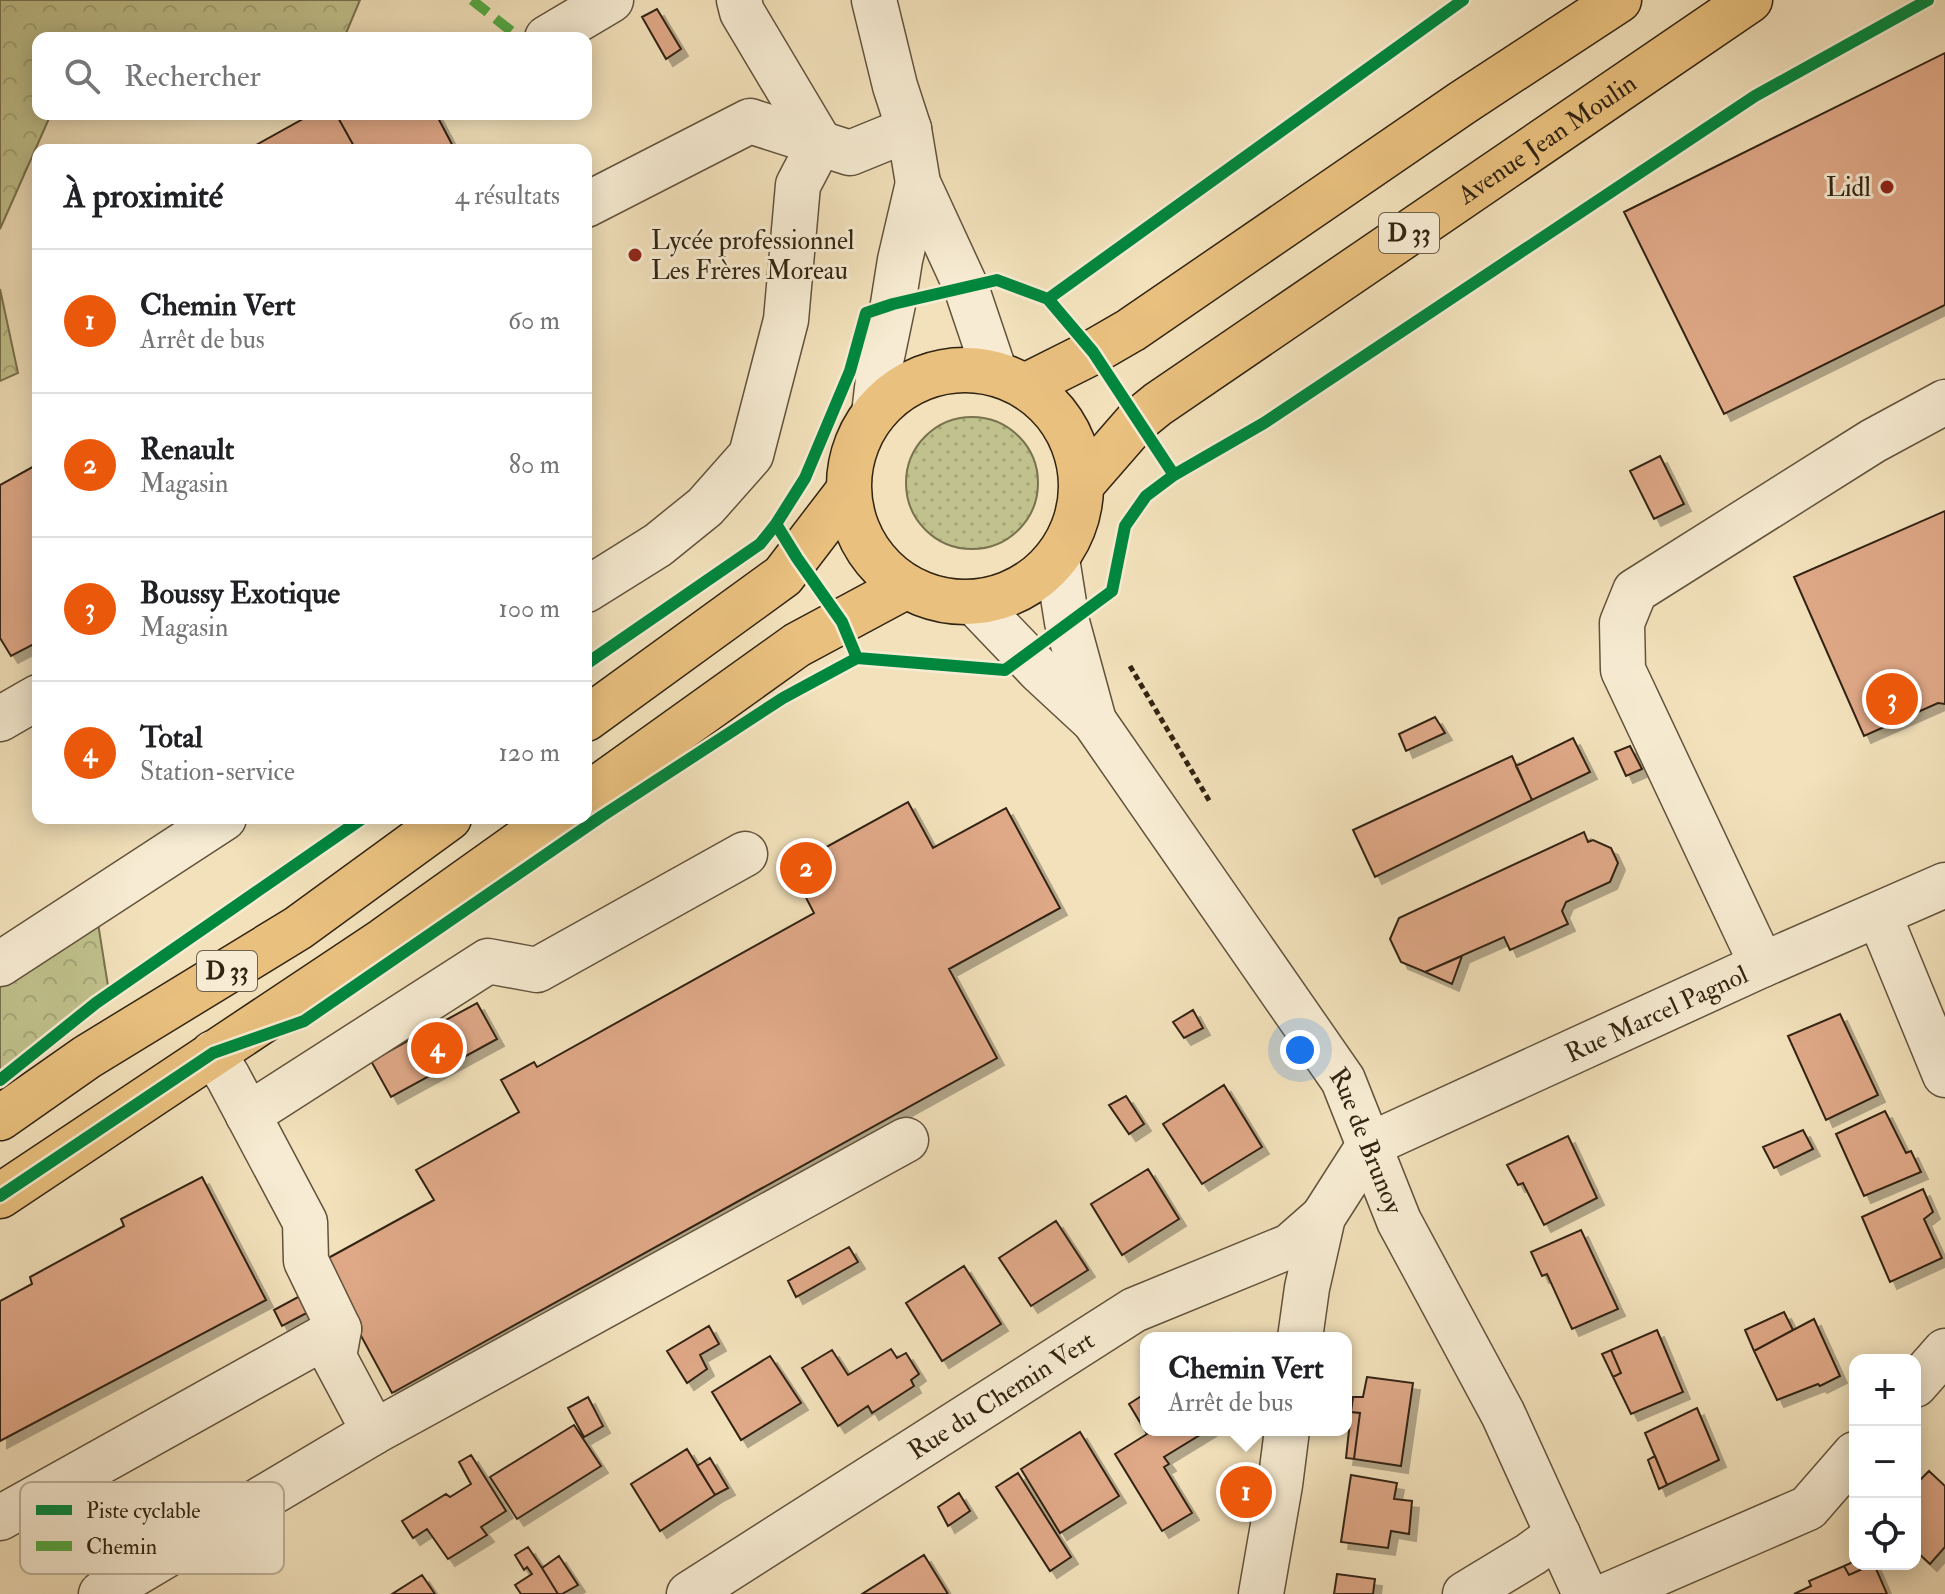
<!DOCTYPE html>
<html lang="fr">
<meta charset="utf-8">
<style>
body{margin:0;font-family:"IM FELL Double Pica",serif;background:#f2f2f2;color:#202124}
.controls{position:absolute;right:24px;bottom:24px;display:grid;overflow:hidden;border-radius:16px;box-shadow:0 4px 20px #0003}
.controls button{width:72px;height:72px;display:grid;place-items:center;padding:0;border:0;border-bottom:2px solid #e0e0e0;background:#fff;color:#202124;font:40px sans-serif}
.you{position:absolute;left:1300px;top:1050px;width:28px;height:28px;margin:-20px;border:6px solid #fff;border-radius:50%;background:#1a73e8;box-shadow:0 0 0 12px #1a73e833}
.badge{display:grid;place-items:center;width:52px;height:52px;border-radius:50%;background:#ea580c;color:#fff;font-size:26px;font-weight:700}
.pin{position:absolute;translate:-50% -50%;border:4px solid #fff;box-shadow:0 2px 8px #0006}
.popup{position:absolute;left:1140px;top:1332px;width:212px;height:104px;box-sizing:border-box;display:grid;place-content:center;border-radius:16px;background:#fff;filter:drop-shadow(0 2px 6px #0005);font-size:26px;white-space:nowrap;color:#757577}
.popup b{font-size:30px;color:#202124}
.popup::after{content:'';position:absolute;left:50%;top:100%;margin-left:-16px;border:16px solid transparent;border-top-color:#fff}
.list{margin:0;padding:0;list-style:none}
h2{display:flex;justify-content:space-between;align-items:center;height:104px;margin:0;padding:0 32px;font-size:34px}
h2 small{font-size:26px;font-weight:400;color:#757577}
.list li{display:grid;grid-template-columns:52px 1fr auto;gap:24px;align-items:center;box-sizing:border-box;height:144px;padding:0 32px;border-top:2px solid #e0e0e0}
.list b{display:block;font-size:30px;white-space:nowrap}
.list p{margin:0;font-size:26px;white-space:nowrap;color:#757577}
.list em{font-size:26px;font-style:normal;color:#757577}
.icon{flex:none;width:44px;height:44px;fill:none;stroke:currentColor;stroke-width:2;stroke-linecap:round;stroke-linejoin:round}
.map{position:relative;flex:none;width:1945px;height:1594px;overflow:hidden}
.search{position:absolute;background:#fff;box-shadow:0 4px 20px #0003;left:32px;top:32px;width:560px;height:88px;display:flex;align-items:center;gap:20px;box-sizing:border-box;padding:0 28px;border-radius:16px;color:#757577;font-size:30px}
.panel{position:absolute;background:#fff;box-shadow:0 4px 20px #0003;left:32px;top:144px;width:560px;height:680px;border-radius:16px}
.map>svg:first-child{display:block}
</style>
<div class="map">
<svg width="1945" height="1594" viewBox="0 0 1945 1594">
<defs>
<pattern id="grass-dots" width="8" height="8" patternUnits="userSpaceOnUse" patternTransform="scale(2)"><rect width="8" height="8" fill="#c0c18c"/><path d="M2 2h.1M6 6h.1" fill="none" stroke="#a5a678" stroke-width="1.8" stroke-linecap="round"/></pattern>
<pattern id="forest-crowns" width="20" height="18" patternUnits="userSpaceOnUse" patternTransform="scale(2)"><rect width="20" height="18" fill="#c0c18c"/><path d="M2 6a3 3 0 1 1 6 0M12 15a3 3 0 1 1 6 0" fill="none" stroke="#a5a678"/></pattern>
<filter id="shadow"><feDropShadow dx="7" dy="7" stdDeviation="0" flood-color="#0004"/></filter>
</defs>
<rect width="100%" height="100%" fill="#f2e1bb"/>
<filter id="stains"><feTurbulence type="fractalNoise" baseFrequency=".0025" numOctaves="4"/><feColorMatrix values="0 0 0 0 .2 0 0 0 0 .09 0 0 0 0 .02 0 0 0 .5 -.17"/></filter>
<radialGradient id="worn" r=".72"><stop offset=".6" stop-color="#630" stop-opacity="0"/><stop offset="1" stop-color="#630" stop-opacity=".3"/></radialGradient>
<path fill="url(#grass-dots)" stroke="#79724f" stroke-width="2" d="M906 483a66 66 0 1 1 132 0a66 66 0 1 1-132 0Z"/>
<path fill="url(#forest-crowns)" stroke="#79724f" stroke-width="2" d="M0 0H360L344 38H38V114H51L0 229Z
M0 289 18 373 0 381Z
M97 917 108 986 0 1073V965Z"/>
<path fill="#dfa887" stroke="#322412" stroke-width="2" filter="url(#shadow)" d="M657 9 681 49 666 59 642 17Z
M1945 53V305L1724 414 1624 212Z
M312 114H336L355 148 351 150H247Z
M336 114H436L455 150H351L355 148Z
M1660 456 1684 504 1654 519 1630 471Z
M38 464V642L11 656 0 638V485Z
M1945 511V704L1938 703 1864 736 1794 577Z
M1435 717 1445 733 1406 751 1399 734Z
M1573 738 1590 772 1532 800 1516 766Z
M1630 746 1642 769 1626 776 1615 752Z
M1512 756 1532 800 1375 877 1353 830Z
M908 802 933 848 1006 808 1060 908 949 969 997 1058 392 1393 321 1262 434 1200 416 1170 519 1112 501 1080 534 1062 537 1067 814 913 790 867Z
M1584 832 1588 842 1593 840 1611 848 1618 863 1610 882 1566 902 1562 911 1568 924 1510 950 1504 937 1425 972 1401 962 1390 939 1399 918Z
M1462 956 1452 984 1425 972Z
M477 1003 497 1039 391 1097 371 1061Z
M1193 1010 1203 1028 1184 1038 1173 1022Z
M1840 1014 1878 1095 1826 1120 1788 1036Z
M1224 1085 1262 1147 1202 1184 1163 1124Z
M1126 1096 1144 1124 1129 1134 1109 1105Z
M1885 1111 1906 1153 1911 1151 1921 1172 1864 1196 1836 1134Z
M1803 1130 1813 1149 1774 1168 1763 1147Z
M1568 1136 1597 1198 1544 1225 1523 1183 1518 1185 1507 1165Z
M1148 1169 1179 1219 1122 1255 1091 1204Z
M202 1177 266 1300 0 1441V1301L32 1284 30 1277 124 1226 121 1219Z
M1923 1189 1933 1212 1924 1219 1942 1258 1890 1282 1862 1217Z
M1056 1221 1088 1270 1031 1306 999 1258Z
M1581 1230 1618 1309 1572 1329 1547 1274 1542 1276 1531 1252Z
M849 1247 858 1262 796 1297 788 1281Z
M964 1266 1001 1324 942 1361 906 1303Z
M311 1290 320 1306 282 1326 274 1310Z
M1784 1312 1793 1330 1754 1351 1745 1330Z
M1814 1319 1840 1376 1820 1386 1818 1384 1777 1400 1754 1351Z
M709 1326 719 1344 700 1355 707 1369 687 1383 667 1351Z
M1657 1330 1683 1392 1631 1414 1613 1377 1621 1373 1611 1350Z
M891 1349 897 1358 906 1353 919 1374 911 1380 914 1386 872 1413 868 1406 838 1426 802 1368 832 1350 848 1375Z
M1611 1350 1621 1373 1613 1377 1602 1354Z
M770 1356 801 1403 741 1440 712 1392Z
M1367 1377 1413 1383 1401 1466 1354 1459 1360 1413 1351 1412 1353 1397H1363Z
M1146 1393V1430H1208L1164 1457 1169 1464 1164 1467 1192 1513 1162 1531 1115 1454 1147 1434 1129 1404Z
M588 1397 603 1426 584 1437 568 1408Z
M1697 1408 1719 1460 1667 1485 1645 1433Z
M1351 1412 1360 1413 1354 1459 1346 1458Z
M574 1425 601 1466 517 1519 490 1477Z
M1080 1432 1119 1496 1060 1533 1021 1469Z
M687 1449 715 1495 660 1531 631 1484Z
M471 1455 506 1511 481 1527 487 1535 448 1559 427 1529 413 1538 402 1521 446 1494 450 1497 471 1484 459 1462Z
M1655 1456 1667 1485 1659 1489 1648 1460Z
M710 1458 728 1488 715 1495 697 1466Z
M1929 1471 1945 1486V1547L1930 1564 1915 1550V1496L1917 1494 1915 1485Z
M1018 1473 1071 1557 1050 1571 996 1487Z
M1351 1475 1397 1483 1394 1499 1412 1501 1409 1534 1391 1531 1388 1548 1341 1542Z
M959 1493 970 1511 948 1526 938 1507Z
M528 1547 542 1568 558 1594H521L515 1585 532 1574 527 1567 524 1570 515 1555Z
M924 1555 948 1594H862Z
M559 1556 578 1585 562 1594H558L542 1568Z
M1855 1561V1564H1873L1849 1575 1844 1566Z
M1874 1564 1887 1594H1794L1811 1586 1809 1581 1844 1566 1849 1575Z
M1337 1574 1375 1579 1373 1594H1334Z
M422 1575 435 1594H392Z"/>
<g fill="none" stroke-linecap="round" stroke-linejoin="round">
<defs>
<g id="minor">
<path d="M874 0 895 86 909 129 918 183 966 287 995 373"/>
<path d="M547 38 611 0"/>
<path d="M586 205 750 121 850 153 909 129"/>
<path d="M874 414 879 371 893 304 900 260 918 183"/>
<path d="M1057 559 1067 622 1094 721"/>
<path d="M586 590 658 545 705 507 751 455 786 320 798 185 820 143 742 12 739 0"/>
<path id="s1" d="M975 603 1040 671 1094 721 1343 1080 1399 1221 1503 1414 1585 1594"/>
<path d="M0 719 38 697"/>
<path d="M1879 915 1945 1075"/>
<path d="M0 964 224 818"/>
<path d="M1762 965 1623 670 1622 623 1635 591 1873 441 1945 402"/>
<path d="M213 1053 228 1077 305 1222 306 1261 339 1329 334 1357 374 1432 906 1140"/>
<path d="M248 1115 488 961 537 970 745 854"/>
<path id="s2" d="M1369 1145 1762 965 1945 885"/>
<path d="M1300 1338 1307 1288 1323 1217 1369 1145"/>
<path d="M1915 1385 1945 1351"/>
<path d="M0 1518 339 1329"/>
<path d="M101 1594 374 1432"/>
<path id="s3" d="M689 1594 1134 1310 1290 1246 1323 1217"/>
<path d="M1261 1594 1280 1485 1287 1430"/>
<path d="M1465 1594 1531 1554 1558 1534"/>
<path d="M1610 1594 1808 1508 1855 1454"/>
</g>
<g id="major">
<circle cx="965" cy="486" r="116"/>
<path d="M1025 386 1093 352 1131 330 1462 103 1619 0"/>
<path id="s4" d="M1083 483 1137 421 1158 404 1750 0"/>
<path d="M586 719 783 576 848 491"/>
<path d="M586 796 797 645 905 587"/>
<path d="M0 1118 87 1057 298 928 449 818"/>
<path d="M0 1196 384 940 555 818"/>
</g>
</defs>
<use href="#minor" stroke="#62533c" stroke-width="47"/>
<use href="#major" stroke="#322412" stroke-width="47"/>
<path stroke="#322412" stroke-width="5" stroke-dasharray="6 4" stroke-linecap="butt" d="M1130 666 1210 802"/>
<use href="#minor" stroke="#f7ecd3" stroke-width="44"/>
<use href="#major" stroke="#e9c07e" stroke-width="44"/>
<path stroke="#54aa42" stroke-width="10" stroke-dasharray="20 10" stroke-linecap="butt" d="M472 0 520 38"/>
<defs>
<path id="cycleway" d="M1048 299 1463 0
M776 524 797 558 842 622 857 658
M586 664 760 544 776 524 805 478 850 371 866 313 893 304 997 280 1048 299 1093 352 1174 475
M0 1080 96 1003 363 818
M0 1196 213 1053 304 1021 602 816 783 698 857 658 1005 670 1112 591 1125 526 1146 496 1174 475 1264 423 1755 96 1928 0"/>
</defs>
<use href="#cycleway" stroke="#f7ecd3" stroke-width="17"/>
<use href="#cycleway" stroke="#00873e" stroke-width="12"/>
</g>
<g fill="#8f2418" stroke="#f7ecd3" stroke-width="3">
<circle cx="1887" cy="187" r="8"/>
<circle cx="635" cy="255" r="8"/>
</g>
<g text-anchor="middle" stroke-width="6" stroke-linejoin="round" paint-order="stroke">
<g fill="#f7ecd3" stroke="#6d604c" stroke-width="2">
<rect x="1379" y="213" width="60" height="40" rx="6"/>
<rect x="197" y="951" width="60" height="40" rx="6"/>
</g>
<g font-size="24" font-weight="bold" fill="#322412">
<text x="1409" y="241">D 33</text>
<text x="227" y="979">D 33</text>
</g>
<g font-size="26" fill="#322412" stroke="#f7ecd3">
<text dy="9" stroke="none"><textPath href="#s4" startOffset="580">Avenue Jean Moulin</textPath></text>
<text dy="9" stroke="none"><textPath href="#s2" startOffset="316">Rue Marcel Pagnol</textPath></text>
<text dy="9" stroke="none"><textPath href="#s1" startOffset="670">Rue de Brunoy</textPath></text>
<text dy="9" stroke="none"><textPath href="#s3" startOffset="370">Rue du Chemin Vert</textPath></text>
</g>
<g font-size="26" fill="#322412" stroke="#f7ecd3" text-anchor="end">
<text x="1871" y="196">Lidl</text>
<text x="651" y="249" text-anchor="start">Lycée professionnel<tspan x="651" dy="30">Les Frères Moreau</tspan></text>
</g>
</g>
<rect x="20" y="1482" width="264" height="92" rx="12" fill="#f7ecd3" stroke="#bcb099" stroke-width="2"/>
<rect x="36" y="1505" width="36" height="10" fill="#00873e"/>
<rect x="36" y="1541" width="36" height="10" fill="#54aa42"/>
<g font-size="22" fill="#322412">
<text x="86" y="1518">Piste cyclable</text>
<text x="86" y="1554">Chemin</text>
</g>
<rect width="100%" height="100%" filter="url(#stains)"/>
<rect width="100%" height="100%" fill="url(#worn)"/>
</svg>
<div class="controls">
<button>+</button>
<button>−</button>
<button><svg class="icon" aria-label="locate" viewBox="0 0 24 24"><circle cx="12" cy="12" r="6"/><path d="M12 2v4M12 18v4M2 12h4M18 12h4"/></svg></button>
</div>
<div class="you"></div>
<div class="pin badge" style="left:1246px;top:1492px">1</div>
<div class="popup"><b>Chemin Vert</b>Arrêt de bus</div>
<div class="pin badge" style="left:806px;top:868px">2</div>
<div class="pin badge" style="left:1892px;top:699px">3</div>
<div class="pin badge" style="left:437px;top:1048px">4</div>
<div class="search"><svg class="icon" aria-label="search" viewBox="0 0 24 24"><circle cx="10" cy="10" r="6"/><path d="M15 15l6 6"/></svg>Rechercher</div>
<section class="panel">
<h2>À proximité<small>4 résultats</small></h2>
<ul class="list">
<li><span class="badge">1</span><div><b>Chemin Vert</b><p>Arrêt de bus</p></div><em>60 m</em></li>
<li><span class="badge">2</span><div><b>Renault</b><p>Magasin</p></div><em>80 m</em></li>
<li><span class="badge">3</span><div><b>Boussy Exotique</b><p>Magasin</p></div><em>100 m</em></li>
<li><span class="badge">4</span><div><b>Total</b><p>Station-service</p></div><em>120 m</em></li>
</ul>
</section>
</div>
